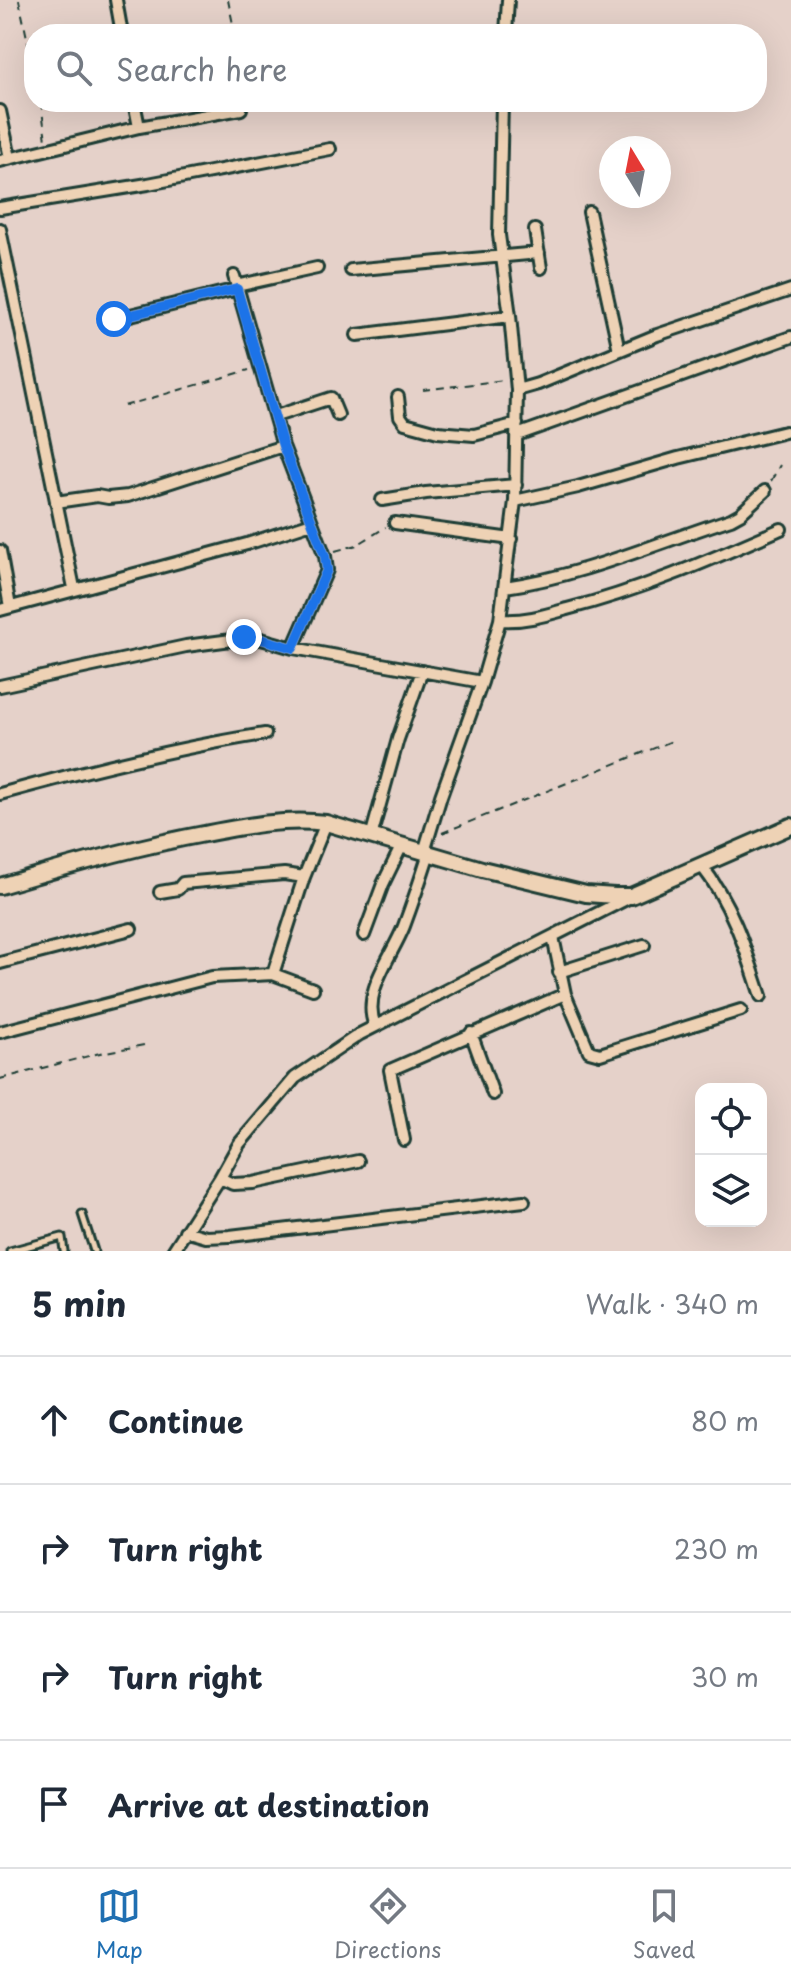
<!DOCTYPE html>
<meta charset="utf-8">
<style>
body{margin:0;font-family:"Playpen Sans",sans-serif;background:#f2f2f3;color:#1f2937}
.controls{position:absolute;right:24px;bottom:24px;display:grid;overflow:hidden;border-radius:16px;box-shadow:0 8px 32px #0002}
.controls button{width:72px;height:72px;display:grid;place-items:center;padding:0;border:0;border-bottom:2px solid #e0e1e3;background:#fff;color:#1f2937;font:40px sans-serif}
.compass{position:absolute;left:599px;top:136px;width:72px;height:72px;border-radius:50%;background:#fff;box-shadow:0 8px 32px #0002;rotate:350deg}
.stop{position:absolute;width:24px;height:24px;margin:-18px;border:6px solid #1a73e8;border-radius:50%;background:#fff}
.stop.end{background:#1a73e8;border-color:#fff;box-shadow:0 2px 8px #0008}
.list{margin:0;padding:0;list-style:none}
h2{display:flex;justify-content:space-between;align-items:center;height:104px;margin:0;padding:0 32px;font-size:34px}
h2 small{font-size:26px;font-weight:400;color:#747a83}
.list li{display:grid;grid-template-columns:52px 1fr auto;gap:24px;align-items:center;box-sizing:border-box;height:128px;padding:0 32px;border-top:2px solid #e0e1e3}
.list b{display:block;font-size:30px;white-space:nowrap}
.list em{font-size:26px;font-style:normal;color:#747a83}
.icon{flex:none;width:44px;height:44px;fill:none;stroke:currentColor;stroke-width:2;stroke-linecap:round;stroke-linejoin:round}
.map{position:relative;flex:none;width:791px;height:1251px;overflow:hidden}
.search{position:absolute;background:#fff;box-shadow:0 8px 32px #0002;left:24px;right:24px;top:24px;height:88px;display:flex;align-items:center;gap:20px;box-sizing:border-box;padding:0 28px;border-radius:32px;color:#747a83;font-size:30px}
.sheet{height:616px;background:#fff}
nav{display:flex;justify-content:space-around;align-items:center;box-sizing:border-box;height:112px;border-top:2px solid #e0e1e3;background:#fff;font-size:22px;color:#747a83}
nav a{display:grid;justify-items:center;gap:4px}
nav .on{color:#1f6fb2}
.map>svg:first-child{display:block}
</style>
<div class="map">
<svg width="791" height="1251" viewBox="0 0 791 1251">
<rect width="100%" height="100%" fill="#e5d1c9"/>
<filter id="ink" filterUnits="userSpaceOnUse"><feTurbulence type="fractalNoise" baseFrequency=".0125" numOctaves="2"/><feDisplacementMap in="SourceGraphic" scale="16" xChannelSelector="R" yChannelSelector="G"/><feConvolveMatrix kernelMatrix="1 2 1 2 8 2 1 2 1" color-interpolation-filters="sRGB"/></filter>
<g filter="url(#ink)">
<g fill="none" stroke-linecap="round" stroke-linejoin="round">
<defs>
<path id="lane" d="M82 1214 94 1251
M10 1251 62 1237 64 1251"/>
<path id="street" d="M116 0 122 34
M506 34 508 0
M134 102 139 127
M0 111 10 158
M0 161 139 127 241 109
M0 208 148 184 330 149
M589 212 619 350
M0 229 74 588
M535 230 541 268
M351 270 539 253
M234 276 283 446 325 556 327 570 293 648
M236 286 317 268
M114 319 237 289
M357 335 510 316
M517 390 538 384 657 335 791 290
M398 397 400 416 405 423 438 432 474 435 517 424
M276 416 331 398 338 415
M517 435 791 337
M382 500 426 493 516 485
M515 501 578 487 678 458 785 432
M56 502 97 496 108 498 128 496 283 446
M395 523 511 539
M0 551 10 607
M505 587C582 576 657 543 731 519L740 514 765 491
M0 610 247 544 312 523
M500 620C523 622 546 615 567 609 642 590 710 560 781 529
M0 686 186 646 254 637 293 648 482 682
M0 794C87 770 175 748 265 734
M371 837 398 739 422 671
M424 852 441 796 482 682 500 620 515 501 517 390 510 316 499 235 502 102
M701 865C732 904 746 950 761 996
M160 892 178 889 183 883 284 874 304 877
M364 935 383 884 402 845
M553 937 565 994 589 1051 600 1054 741 1010
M0 963 131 929
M559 972 644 945
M273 974 304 877 326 823
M375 1026C361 992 392 957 404 926 413 902 421 878 429 853
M0 1032 212 977 273 974 313 989
M471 1033 493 1094
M404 1140 390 1070 565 994
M220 1178 233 1184 253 1183 358 1161
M185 1231 206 1237 230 1236 524 1201
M173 1251 220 1178 239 1144 295 1078 360 1034 630 897"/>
<path id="secondary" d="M0 886C67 866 134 847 204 834 245 826 284 818 326 823L482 869 586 894 615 896H631L791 826"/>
</defs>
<use href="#lane" stroke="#1f3d34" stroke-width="11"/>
<use href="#street" stroke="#1f3d34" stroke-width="16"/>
<use href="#secondary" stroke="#1f3d34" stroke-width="20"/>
<path stroke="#1f3d34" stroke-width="2" stroke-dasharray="8 6" stroke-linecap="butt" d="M19 0 34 71
M228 0 235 34
M41 102 46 140
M423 390 505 380
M124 406 249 370
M771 481 780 465
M335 551 357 545 386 527
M442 833 672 741
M0 1079 100 1053 144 1045"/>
<use href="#lane" stroke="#eed2b5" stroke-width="5"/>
<use href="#street" stroke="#eed2b5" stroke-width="10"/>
<use href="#secondary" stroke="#eed2b5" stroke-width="14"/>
</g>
</g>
<g fill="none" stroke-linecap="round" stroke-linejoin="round" filter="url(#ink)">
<path stroke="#1a73e8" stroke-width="10" d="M114 319 237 289 283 446 325 556 327 570 293 648 254 637H244"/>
</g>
</svg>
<div class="controls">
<button><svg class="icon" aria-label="locate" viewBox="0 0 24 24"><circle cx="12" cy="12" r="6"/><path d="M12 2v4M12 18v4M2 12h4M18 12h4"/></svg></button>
<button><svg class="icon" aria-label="layers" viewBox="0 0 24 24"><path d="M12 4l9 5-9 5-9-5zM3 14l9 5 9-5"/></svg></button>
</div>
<svg class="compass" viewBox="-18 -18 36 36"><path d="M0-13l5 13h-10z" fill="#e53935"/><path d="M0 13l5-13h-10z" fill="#747a83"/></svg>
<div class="stop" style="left:114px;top:319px"></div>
<div class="stop end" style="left:244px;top:637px"></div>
<div class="search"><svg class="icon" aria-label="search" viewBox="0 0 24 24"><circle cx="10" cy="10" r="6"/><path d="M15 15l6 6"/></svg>Search here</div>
</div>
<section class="sheet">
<h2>5 min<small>Walk · 340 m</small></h2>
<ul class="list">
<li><svg class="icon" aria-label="ahead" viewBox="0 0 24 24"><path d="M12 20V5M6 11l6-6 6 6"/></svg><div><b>Continue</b></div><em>80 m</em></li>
<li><svg class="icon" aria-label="right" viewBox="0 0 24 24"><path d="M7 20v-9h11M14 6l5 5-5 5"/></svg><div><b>Turn right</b></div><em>230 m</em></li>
<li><svg class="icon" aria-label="right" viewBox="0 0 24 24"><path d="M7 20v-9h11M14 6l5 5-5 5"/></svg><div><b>Turn right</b></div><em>30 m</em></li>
<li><svg class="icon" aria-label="arrive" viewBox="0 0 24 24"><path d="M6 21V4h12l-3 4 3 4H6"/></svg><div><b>Arrive at destination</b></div></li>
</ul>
</section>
<nav>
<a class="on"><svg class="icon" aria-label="map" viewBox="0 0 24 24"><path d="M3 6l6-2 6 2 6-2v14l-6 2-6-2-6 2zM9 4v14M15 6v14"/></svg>Map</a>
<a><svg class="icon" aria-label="directions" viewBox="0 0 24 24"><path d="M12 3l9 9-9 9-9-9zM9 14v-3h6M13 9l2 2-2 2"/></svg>Directions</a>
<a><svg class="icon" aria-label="saved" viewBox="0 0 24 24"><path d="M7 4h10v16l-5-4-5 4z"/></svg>Saved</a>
</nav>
